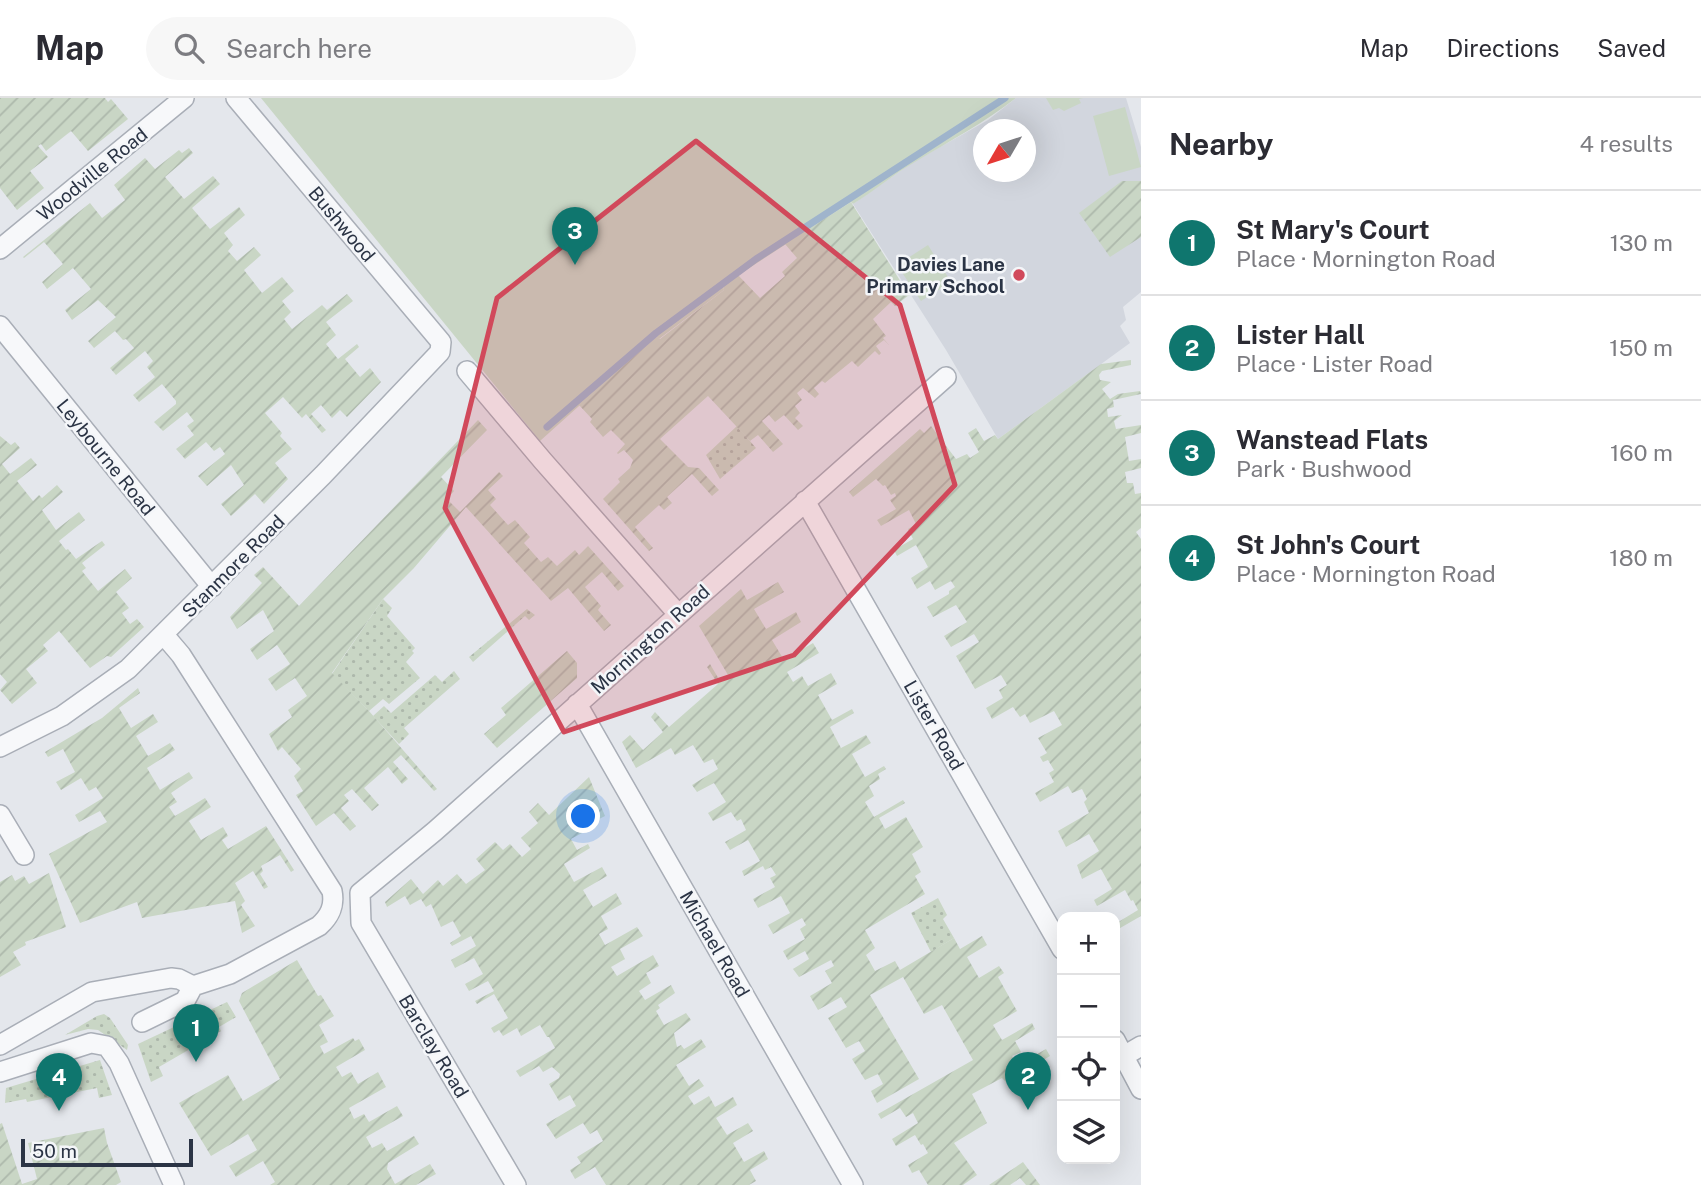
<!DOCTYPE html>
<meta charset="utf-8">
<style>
body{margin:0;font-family:"Public Sans",sans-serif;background:#f7f7f7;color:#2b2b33}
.controls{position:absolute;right:21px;bottom:21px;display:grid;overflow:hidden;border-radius:14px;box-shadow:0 7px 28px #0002}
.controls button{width:63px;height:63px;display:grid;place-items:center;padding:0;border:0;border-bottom:2px solid #e1e1e2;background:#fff;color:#2b2b33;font:35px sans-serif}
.compass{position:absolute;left:973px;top:21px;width:63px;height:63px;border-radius:50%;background:#fff;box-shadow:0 7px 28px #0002;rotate:231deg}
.scale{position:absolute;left:21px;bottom:18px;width:172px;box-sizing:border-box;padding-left:7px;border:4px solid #2b3445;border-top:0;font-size:19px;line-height:24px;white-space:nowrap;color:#2b3445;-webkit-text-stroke:5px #f4f6f9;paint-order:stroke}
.you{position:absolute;left:584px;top:719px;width:24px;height:24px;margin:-18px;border:5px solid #fff;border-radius:50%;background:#1a73e8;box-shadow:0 0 0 10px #1a73e833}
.badge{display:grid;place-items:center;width:46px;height:46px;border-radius:50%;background:#0f766e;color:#fff;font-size:23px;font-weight:700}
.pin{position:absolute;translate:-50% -58px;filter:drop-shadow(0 2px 4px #0008)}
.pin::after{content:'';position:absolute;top:37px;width:24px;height:21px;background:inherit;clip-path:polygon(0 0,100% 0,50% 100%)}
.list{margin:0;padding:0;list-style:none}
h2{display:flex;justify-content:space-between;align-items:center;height:91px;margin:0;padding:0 28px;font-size:30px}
h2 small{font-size:23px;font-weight:400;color:#7c7c81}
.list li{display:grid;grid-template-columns:46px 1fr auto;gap:21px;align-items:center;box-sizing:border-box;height:105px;padding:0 28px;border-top:2px solid #e1e1e2}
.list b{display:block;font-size:26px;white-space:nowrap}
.list p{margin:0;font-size:23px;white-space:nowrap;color:#7c7c81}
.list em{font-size:23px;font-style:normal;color:#7c7c81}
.icon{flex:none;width:38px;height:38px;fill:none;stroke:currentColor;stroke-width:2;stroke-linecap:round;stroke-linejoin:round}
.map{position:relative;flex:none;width:1141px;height:1087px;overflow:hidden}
header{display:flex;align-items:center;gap:42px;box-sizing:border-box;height:98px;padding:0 35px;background:#fff;border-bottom:2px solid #e1e1e2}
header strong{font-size:33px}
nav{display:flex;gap:38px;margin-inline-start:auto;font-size:24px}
.search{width:490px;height:63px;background:#f7f7f7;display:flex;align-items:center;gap:18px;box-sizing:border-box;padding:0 24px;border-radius:38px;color:#7c7c81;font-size:26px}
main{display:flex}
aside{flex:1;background:#fff}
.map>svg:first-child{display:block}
</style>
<header>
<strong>Map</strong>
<div class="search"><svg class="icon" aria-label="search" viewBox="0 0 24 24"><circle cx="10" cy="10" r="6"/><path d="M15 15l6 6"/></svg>Search here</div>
<nav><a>Map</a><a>Directions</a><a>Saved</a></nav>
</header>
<main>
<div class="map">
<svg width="1141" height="1087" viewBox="0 0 1141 1087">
<defs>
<pattern id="grass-dots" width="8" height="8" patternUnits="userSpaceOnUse" patternTransform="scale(1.75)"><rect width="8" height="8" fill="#c9d6c5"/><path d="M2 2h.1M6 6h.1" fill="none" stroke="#adb8ab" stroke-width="1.8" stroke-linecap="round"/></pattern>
<pattern id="garden-furrows" width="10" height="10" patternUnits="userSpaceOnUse" patternTransform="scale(1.75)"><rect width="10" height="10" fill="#c9d6c5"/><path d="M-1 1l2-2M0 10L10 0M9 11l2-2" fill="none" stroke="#adb8ab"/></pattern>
</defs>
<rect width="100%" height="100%" fill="#e4e7ec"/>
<path fill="#d2d6de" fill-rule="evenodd" d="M1016 0H1126L1141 49V194L1123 209 1126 222 1120 228 1130 245 998 341 946 252 853 106 912 65 988 22ZM984 32H1026V74H984Z"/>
<path fill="url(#grass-dots)" d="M737 328 756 350 720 381 706 357Z
M383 501 392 510 387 518 415 550 412 553 414 555 406 564 420 580 389 606 383 601 369 613 332 576Z
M527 511 535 517 529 522 525 518 473 564 469 559Z
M454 573 460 581 404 630 409 636 399 646 373 618 384 608 391 615 435 577 442 584Z
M938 800 947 817 943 821 954 840 931 854 911 815Z
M227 904 236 919 219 929 221 933 159 969 163 978 151 984 138 946Z
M104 916 110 920 128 947 127 952 98 932 88 931 65 937 97 918Z
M100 962 112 997 99 1000 97 990 27 1004 26 1001 5 1005 6 990Z"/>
<path fill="#c9d6c5" d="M261 0H1016C984 25 950 43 915 64 894 76 874 93 853 106L851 104 723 187 724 192 659 241 656 239 540 343Z
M1046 0H1083L1079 1 1081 5 1064 13 1059 10 1053 12Z
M1125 9 1141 69 1109 78 1093 18Z
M928 147 951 184 921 203 897 167Z"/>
<path fill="url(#garden-furrows)" d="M0 0H105L108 4 111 1 128 21 88 53 71 33 46 53 41 46 38 48 48 59 30 73 44 90 17 112 0 90Z
M189 50 193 55 165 79 184 101 213 78 220 86 192 110 210 131 239 109 245 117 224 135 233 147 228 153 237 163 254 149 261 157 244 172 262 195 282 179 294 193 282 203 291 214 284 221 292 231 322 207 327 212 347 196 353 203 326 224 336 237 326 246 338 261 357 246 359 249 345 261 360 279 370 270 381 284 347 319 340 312 332 320 321 307 311 316 326 332 322 335 306 316 302 320 283 299 265 315 282 335 280 338 292 351 275 365 288 381 264 406 255 396 231 418 221 406 244 387 231 367 207 388 198 378 225 356 220 349 214 353 206 344 185 361 176 351 194 337 187 328 194 323 187 314 163 333 154 324 176 306V303L162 286 139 304 133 297 155 279 147 269 153 263 145 253 116 277 110 270 134 250 126 241 123 242 115 233 94 250 88 243 116 219 98 202 72 222 65 212 91 191 73 170 47 191 42 184 63 166 44 144 24 160 23 159 90 105 102 120 125 102 114 87 145 60 155 71 179 52 182 55Z
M1122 83H1141V139L1110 159 1079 115Z
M851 104 909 197 895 208 891 204 873 221 886 238 883 240 889 247 884 242 876 248 881 255 879 257 875 253 858 269 852 263 825 285 822 283 814 290 819 296 815 300 803 290 797 295 802 302 795 308 800 315 795 320 803 328 798 332 784 317 775 324 769 317 762 323 783 346 773 354 758 337 750 343 708 298 660 341 688 369 699 370 719 392 712 398 692 376 667 399 672 405 664 412 659 407 635 429 653 450 649 453 603 401 620 384 618 381 630 370 633 362 624 352 618 356 617 355 625 346 611 332 603 339 590 324 592 321 579 307 656 239 660 241 724 192 723 187 738 177 760 200 785 178 782 174 797 160 785 146Z
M1131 262V267L1102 273 1099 277 1100 282 1111 284 1102 291 1110 301 1118 296 1140 293 1141 296 1113 302 1114 309 1107 311 1108 319 1122 317 1114 323 1116 331 1141 327V335L1125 339 1129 363 1141 361V370L1125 374 1127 385H1133L1135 396 1141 395V430L1136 434 1141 441V818L1115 833V826L1138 812 1133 802 1131 803 1125 792 1097 808 1094 802 1112 791 1101 771 1082 781 1077 767 1099 753 1089 736 1066 749 1058 733 1089 715 1084 704 1087 701 1082 691 1072 695 1068 688 1040 704 1035 695 1054 684 1049 675 1054 672 1048 662 1043 664 1040 659 1047 655 1038 640 1062 627 1054 613 1030 625 1025 616 1020 619 1013 609 992 621 986 610 1003 600 999 592 1007 587 1001 577 975 591 956 558 979 544 974 536 951 549 944 538 967 524 956 507 933 519 927 509 949 496V493L955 489 951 483 935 492 930 483 917 491 911 480 928 469 916 447 897 458 894 452 913 441 908 431 916 426 909 412 881 428 877 422 896 411 890 402 896 398 895 395 891 397 885 387 883 388 876 381 853 399 849 394 920 331 924 335 931 328 956 361 967 356 970 360 979 354 968 335 976 330 984 343 995 337 998 341 1101 266Z
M478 322 487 332 441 379 454 393 447 401 460 414 499 374 503 378 488 392 496 401 490 407 508 427 515 422 530 439 524 445 541 464 548 459 557 468 575 452 579 457 588 448 624 488 618 493 602 474 585 489 601 508 598 512 611 527 604 533 568 490 551 503 466 409 414 470 383 501 332 575 369 613 437 691 434 693 401 657 393 664 408 681 402 686 388 669 364 690 379 707 372 713 352 691 344 697 349 703 341 710 356 728 350 733 334 715 316 728 296 697 303 693 294 678 301 671 282 649 278 653 269 636 292 619 288 612 307 598 295 580 276 593 268 581 290 566 277 547 257 562 250 551 274 533 263 512 237 531 230 519 262 485 254 477 263 469 299 508Z
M0 338 11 347 15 344 20 350 2 366 10 376 31 360 37 367 17 383 33 403 39 397 42 400 57 387 63 394 42 412 56 432 79 414 85 422 59 443 66 452 68 451 76 461 102 443 105 447 82 465 86 470 82 473 98 493 125 471 132 480 116 494 129 510 122 515 130 526 137 521 144 529 111 559 107 558 90 570 59 533 43 547 48 553 26 571 37 585 12 606 0 592 7 584 0 576Z
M778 484 784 494 754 511 766 531 796 514 801 524 772 542 784 562 813 545 819 555 787 574 793 584 802 578 808 588 831 575 837 586 818 597 832 622 852 611 854 615 830 629 841 650 866 637 871 645 852 656 865 679 884 668 886 671 878 676 880 681 869 688 874 698 865 704 874 719 903 702 905 705 879 720 885 731 906 719 923 749 912 756 921 774 915 778 925 796 865 832 875 850 866 857 875 873 895 863 900 872 954 840 960 851 982 838 987 847 967 859 979 880 999 868 1004 875 998 879 1017 913 993 927 1002 942 1032 925 1035 931 1015 943 1021 954 1012 958 1018 967 1046 951 1050 958 1030 970 1036 981 1019 994 1014 985 1009 987 1002 980 972 996 987 1025 954 1045 977 1077 963 1087H928L919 1072 912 1075 908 1067 928 1055 923 1046 921 1047 915 1037 896 1048 892 1041 918 1025 913 1015 906 1019 900 1010 881 1021 878 1016 973 962 942 907 924 916 903 879 870 897 919 981 877 1005 871 993 883 986 878 976 865 982 852 961 865 953 859 943 846 950 828 920 847 909 841 899 818 912 810 898 832 885 825 873 834 868 831 862 799 879 793 871 809 861 805 853 788 862 783 853 805 841 800 831 806 827 802 820 773 836 768 827 790 815 781 798 758 810 753 801 775 789 770 780 776 777 771 769 765 772 763 768 744 778 742 773 760 763 748 742 730 752 725 744 746 732 741 721 737 723 731 714 713 723 708 715 726 704 714 685 697 694 692 687 718 671 713 661 704 665 693 647 675 657 671 650 636 670 622 644 630 637 643 652 663 634 651 619 655 614 669 629 718 586 707 569 710 566 720 583 728 577 699 528 741 491 747 502Z
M567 553 577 565V580L497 650 484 636 506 617 501 610Z
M138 590 140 595 119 610 131 630 153 616 158 624 136 638 148 658 170 645 175 652 147 670 160 692 189 674 193 680 171 695 177 704 169 709 175 718 205 700 211 709 189 723 201 742 223 729 228 738 222 742 228 751 266 728 294 772 291 774 280 757 261 768 263 773 260 776 268 789 264 791 253 773 235 785 245 803 241 807 255 828 242 835 235 803 142 820 137 804 80 825 49 756 107 724 100 713 79 724 75 717 103 700 96 689 89 693 81 680 61 692 56 684 75 674 63 651 48 659 45 654 102 620Z
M589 679 605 718 580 731 582 735 571 741 577 752 588 746 590 750 564 766 574 784 602 769 607 778 583 792 593 809 616 795 622 806 601 818 608 831 599 836 605 847 637 829 643 838 620 851 625 861 611 869 617 878 653 857 659 868 646 875 651 885 639 893 645 902 671 887 675 895 658 907 660 910 656 913 664 927 686 915 691 922 674 935 677 949 681 947 684 951 701 941 706 949 676 967 689 988 699 981 704 988 688 998 694 1007 709 998 715 1009 733 999 737 1007 716 1020 727 1037 748 1025 753 1033 733 1045 744 1064 764 1053 768 1061 750 1072 756 1083 749 1087H606L595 1069 575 1081 570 1072 581 1065 577 1059 603 1043 597 1032 590 1036 583 1025 556 1041 546 1026 576 1008 570 997 559 1003 549 986 559 980 560 976 552 969 543 974 539 968 520 979 516 973 555 950 549 939H547L540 927 521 938 517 930 503 938 499 932 494 935 491 930 508 920 494 896 477 906 475 903 494 893 488 883 469 893 465 886 483 876 474 860 455 870 451 862 476 848 471 838 452 848 450 845 461 838 453 823 441 829 431 806 426 809 421 801 410 807 405 798 387 809 385 804 411 781 423 796 438 782 443 788 457 776 466 786 485 772 476 761 495 744 503 752 510 746 522 759 531 751 521 740 538 725 529 714 538 705 549 717Z
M49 775 66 829 25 844 26 847 13 854 21 867 0 879V784L12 777 15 783 24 778 29 786Z
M297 862 318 898 321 897 334 918 319 927 328 944 320 948 324 956 353 940 355 943 359 941 365 952 336 969 342 979 351 974 358 986 378 974 386 989 349 1010 354 1021 364 1016 369 1024 397 1008 403 1018 366 1039 372 1050 382 1045 387 1053 414 1038 419 1046 388 1065 387 1071 395 1086 430 1066 436 1076 416 1087H270L275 1084 263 1063 236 1079 229 1068 257 1052 248 1036 211 1058 179 1005 228 977 243 1003 280 981 239 903 242 895Z
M2 1025 22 1086 37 1081 28 1045 104 1030 107 1045 121 1084 116 1087H0V1026Z
M1023 1064 1040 1087H1026L1020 1080 1010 1087H989Z"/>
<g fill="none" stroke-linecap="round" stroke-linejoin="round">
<path stroke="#9fb4cc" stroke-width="7" d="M547 329 656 235 756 161 1005 0"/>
<defs>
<path id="street" d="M0 151 184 0
M0 228 212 489
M467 273 543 363 678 516
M805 403 1062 851
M577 606 853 1087
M0 649 62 618 128 571 323 377 440 254 441 244 236 0
M0 717 24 757
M142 924 185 903 193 888 230 876 319 828C330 818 335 808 332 793L181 557 164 537
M1115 942 1141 991
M0 947 92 894 171 880 179 881 193 888
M1124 958 1141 948
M0 974 91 945 107 948 119 965 174 1087
M516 1087 361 825 360 795 435 733 946 279"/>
</defs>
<use href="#street" stroke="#a9aeb7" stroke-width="22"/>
<use href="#street" stroke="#f7f8fa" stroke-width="19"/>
</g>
<path fill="#d1495b" fill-opacity="0.2" stroke="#d1495b" stroke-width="5" stroke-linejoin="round" d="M696 43 900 207 955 387 794 557 564 634 445 410 497 200Z"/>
<circle fill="#d1495b" stroke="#f4f6f9" stroke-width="2.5" cx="1019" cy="177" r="7"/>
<g text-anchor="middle" stroke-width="5" stroke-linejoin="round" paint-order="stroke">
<g font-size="19" fill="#2b3445" stroke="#f4f6f9">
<text transform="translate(92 76) rotate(-39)" y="7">Woodville Road</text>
<text transform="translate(342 126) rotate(50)" y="7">Bushwood</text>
<text transform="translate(106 359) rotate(51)" y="7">Leybourne Road</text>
<text transform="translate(233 468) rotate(-45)" y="7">Stanmore Road</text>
<text transform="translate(650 541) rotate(-42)" y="7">Mornington Road</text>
<text transform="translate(934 627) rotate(60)" y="7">Lister Road</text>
<text transform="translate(715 846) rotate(60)" y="7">Michael Road</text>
<text transform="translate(434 948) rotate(59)" y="7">Barclay Road</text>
</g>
<g font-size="19" font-weight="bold" fill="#2b3445" stroke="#f4f6f9" text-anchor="end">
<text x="1005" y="173">Davies Lane<tspan x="1005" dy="22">Primary School</tspan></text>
</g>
</g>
</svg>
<div class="controls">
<button>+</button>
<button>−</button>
<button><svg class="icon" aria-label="locate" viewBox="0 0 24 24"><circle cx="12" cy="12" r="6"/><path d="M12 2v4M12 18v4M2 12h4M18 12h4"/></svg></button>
<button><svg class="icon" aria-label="layers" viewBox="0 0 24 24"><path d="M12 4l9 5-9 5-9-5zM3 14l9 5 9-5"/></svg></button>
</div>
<svg class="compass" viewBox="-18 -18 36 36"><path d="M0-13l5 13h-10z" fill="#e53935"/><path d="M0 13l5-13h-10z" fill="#7c7c81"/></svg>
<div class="scale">50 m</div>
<div class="you"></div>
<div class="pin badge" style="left:196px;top:964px">1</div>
<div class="pin badge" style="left:1028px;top:1012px">2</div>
<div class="pin badge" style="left:575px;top:167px">3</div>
<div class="pin badge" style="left:59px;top:1013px">4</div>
</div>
<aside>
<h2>Nearby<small>4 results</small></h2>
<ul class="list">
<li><span class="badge">1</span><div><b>St Mary's Court</b><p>Place · Mornington Road</p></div><em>130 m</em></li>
<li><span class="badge">2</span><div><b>Lister Hall</b><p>Place · Lister Road</p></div><em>150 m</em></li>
<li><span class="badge">3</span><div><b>Wanstead Flats</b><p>Park · Bushwood</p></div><em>160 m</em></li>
<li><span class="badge">4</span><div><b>St John's Court</b><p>Place · Mornington Road</p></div><em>180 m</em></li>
</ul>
</aside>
</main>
